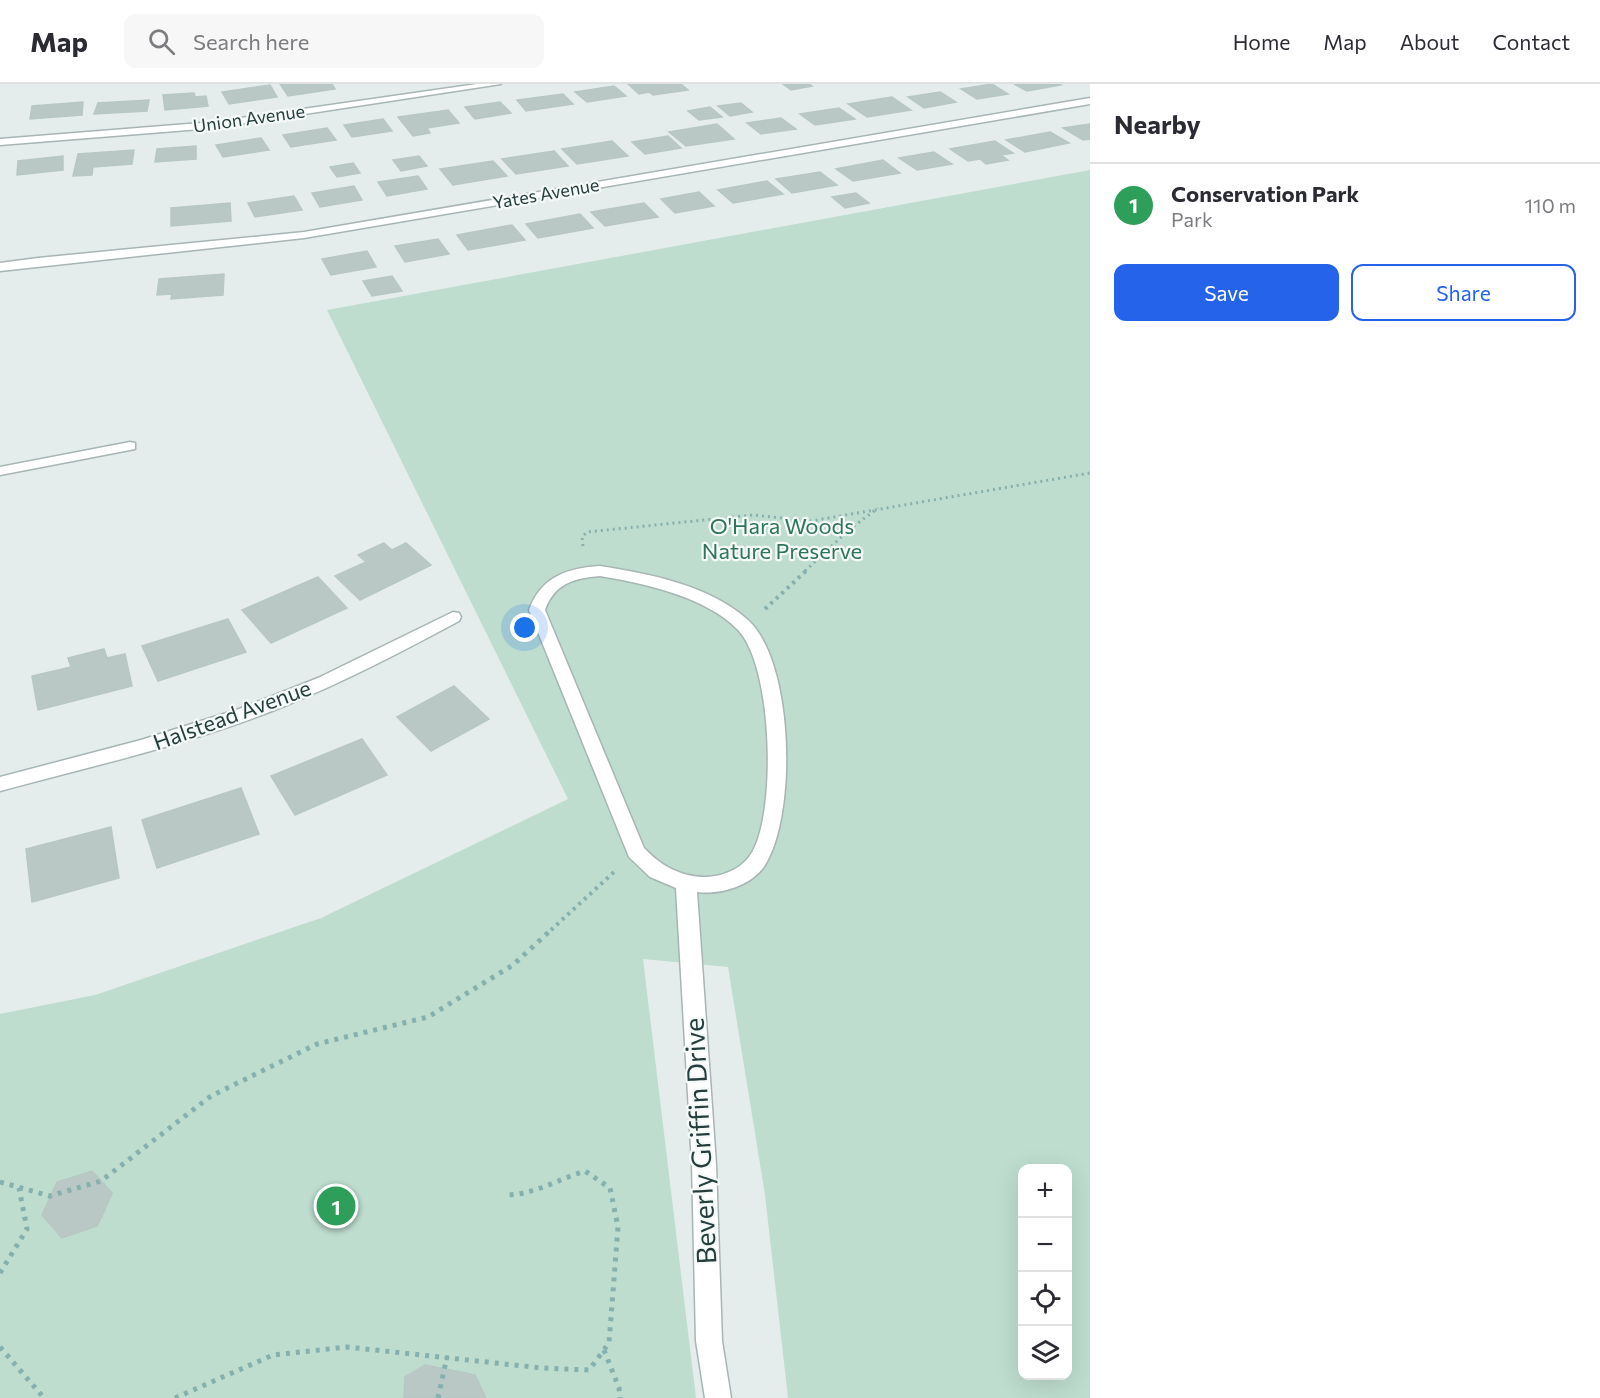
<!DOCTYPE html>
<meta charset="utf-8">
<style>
body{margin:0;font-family:Commissioner,sans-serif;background:#f7f7f7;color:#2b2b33}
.controls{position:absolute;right:18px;bottom:18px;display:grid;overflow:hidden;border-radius:12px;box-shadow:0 6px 24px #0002}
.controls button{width:54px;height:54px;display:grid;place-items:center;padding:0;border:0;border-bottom:2px solid #e1e1e2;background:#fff;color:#2b2b33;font:30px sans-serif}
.you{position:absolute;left:525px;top:544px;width:21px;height:21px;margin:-15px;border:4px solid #fff;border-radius:50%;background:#1a73e8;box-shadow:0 0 0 9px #1a73e833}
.badge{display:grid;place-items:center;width:39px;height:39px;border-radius:50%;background:#2563eb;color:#fff;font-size:20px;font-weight:700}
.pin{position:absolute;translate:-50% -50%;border:3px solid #fff;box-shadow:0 2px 6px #0006}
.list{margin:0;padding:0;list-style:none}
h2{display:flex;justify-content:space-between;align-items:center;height:78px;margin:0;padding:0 24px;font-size:26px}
h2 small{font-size:20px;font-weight:400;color:#7c7c81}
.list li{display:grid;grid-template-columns:39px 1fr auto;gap:18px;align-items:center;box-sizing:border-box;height:84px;padding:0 24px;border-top:2px solid #e1e1e2}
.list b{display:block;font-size:22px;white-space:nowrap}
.list p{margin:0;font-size:20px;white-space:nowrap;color:#7c7c81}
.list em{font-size:20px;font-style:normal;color:#7c7c81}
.actions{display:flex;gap:12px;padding:18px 24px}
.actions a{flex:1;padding:14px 0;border:2px solid #2563eb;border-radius:12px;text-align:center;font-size:21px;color:#2563eb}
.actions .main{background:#2563eb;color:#fff}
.icon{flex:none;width:33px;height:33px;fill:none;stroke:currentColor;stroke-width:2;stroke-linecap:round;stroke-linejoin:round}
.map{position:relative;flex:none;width:1090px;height:1314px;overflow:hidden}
header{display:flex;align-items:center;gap:36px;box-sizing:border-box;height:84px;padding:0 30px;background:#fff;border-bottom:2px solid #e1e1e2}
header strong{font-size:28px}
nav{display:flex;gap:33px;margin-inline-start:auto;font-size:21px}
.search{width:420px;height:54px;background:#f7f7f7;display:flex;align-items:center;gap:15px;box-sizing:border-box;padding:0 21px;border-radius:12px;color:#7c7c81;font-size:22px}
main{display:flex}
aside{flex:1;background:#fff}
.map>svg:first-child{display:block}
</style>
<header>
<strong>Map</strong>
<div class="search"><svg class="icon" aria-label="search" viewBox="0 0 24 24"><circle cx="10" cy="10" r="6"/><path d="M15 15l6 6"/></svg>Search here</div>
<nav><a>Home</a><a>Map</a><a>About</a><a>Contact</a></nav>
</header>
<main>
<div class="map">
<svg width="1090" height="1314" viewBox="0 0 1090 1314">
<rect width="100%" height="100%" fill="#e4edec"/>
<path fill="#beddcf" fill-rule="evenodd" d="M1090 86V1314H788L765 1111 728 883 643 875 696 1314H0V930L95 911 321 834 568 715 327 226ZM1023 1084H1068V1292H1023Z"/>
<path fill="#bac8c5" stroke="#b7c7c4" stroke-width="1.5" d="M280 0H332L335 5 288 12Z
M628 0H681L688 6 653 11 649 8 639 10Z
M783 0H809L812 2 791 6Z
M992 0 1008 10 977 15 961 5Z
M1014 0H1059L1061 1 1027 7Z
M270 1 277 13 229 20 222 8Z
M614 2 626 12 587 18 575 8Z
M940 8 956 18 924 24 908 13Z
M194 9 195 13 206 12 208 22 165 26 163 11Z
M563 10 573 20 526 27 517 16Z
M892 13 911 26 867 33 848 20Z
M149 16 147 27 94 30 98 19Z
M83 18 82 31 30 35 32 22Z
M500 18 511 29 475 35 465 23Z
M741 19 752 28 730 32 718 22Z
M710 23 722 33 699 36 688 27Z
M839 24 855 35 815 41 800 30Z
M448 26 459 39 427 44 430 49 413 52 398 33Z
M781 34 796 45 761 50 747 39Z
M383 35 392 47 352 53 344 41Z
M717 40 734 55 686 62 669 48Z
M1090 40V55L1083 56 1063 44Z
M327 44 336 56 291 63 283 51Z
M1050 48 1069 59 1025 68 1006 56Z
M668 52 681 64 645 70 632 58Z
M261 54 269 66 223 73 216 61Z
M612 57 628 72 577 80 562 65Z
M995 57 1013 69 1001 71 1008 76 986 80 980 75 968 77 950 65Z
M196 62V75L155 78 157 65Z
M134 66 132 80 93 83 92 91 73 92 78 70Z
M554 67 568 82 516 90 502 75Z
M934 68 952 80 917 86 899 74Z
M63 72V86L17 91 18 77Z
M419 72 427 82 401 87 393 76Z
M883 76 900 89 853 97 836 85Z
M493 77 507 92 453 101 440 85Z
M353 79 360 89 337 93 330 83Z
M820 88 837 101 792 109 776 95Z
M418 92 427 105 387 112 378 98Z
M767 97 783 110 733 119 718 106Z
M354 102 362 116 320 123 312 109Z
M699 108 714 122 675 129 661 115Z
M856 109 869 119 845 124 832 113Z
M294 112 302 126 255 133 248 119Z
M230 119 231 137 171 142V124Z
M644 119 658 133 605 142 591 128Z
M580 130 593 144 538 154 526 140Z
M512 141 525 156 468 166 457 151Z
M438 155 449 170 405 178 395 162Z
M367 167 376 183 331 191 322 175Z
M224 190 223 211 171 215 172 210 157 211 159 195Z
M392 192 402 207 372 212 363 197Z
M384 459 392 466 406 459 431 481 360 516 335 492 366 478 358 471Z
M318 493 347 524 271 559 242 526Z
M228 535 246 568 158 597 142 562Z
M104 565 107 574 125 570 132 602 38 626 32 592 71 583 68 574Z
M454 602 489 635 431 667 397 633Z
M362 655 387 691 295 731 271 692Z
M241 704 259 750 157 784 142 736Z
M111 743 119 794 32 818 26 765Z
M92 1087 112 1109 104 1128 97 1142 62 1154 42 1131 57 1098Z
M425 1281 475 1291 486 1314H404L405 1293Z"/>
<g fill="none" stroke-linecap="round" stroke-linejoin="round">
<defs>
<path id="minor" d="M477 0H501L213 44 0 61V55L213 38Z
M1090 14V20L304 154 0 187V179L38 174 304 148Z
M130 358 135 359V365L0 391V383Z
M600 482C650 490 709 501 748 536 794 578 797 730 765 781 752 802 720 811 697 808L716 1080 722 1257 731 1314H705L696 1257 692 1080 676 804 650 793 629 773 529 526C541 493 567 484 600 482ZM600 492C643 499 707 513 738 546 773 582 777 730 751 770 741 786 721 793 703 793 679 792 660 781 644 764L545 526C554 500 574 494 600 492Z
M453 528 459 529 461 533 459 537C403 567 346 597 287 621 195 659 96 681 0 707V693L141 656 239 625 318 594Z"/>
</defs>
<use href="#minor" stroke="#a7b5b4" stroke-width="3"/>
<path stroke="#86b0ae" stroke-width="3" stroke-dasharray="2 4" stroke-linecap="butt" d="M583 462 582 453 587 448 753 431 811 437 1090 389
M805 487 850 445 878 424"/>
<path stroke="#86b0ae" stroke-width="4" stroke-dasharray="3 4.5" stroke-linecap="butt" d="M765 525 807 486
M551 846 614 788"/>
<path stroke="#86b0ae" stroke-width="5" stroke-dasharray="4 6" stroke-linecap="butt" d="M0 1098 50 1112 101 1097 211 1012 317 960 428 933 513 881 552 845
M0 1189 27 1145 19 1104
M0 1263 44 1314
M604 1266 619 1304 620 1314
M175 1314 273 1271 347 1263 542 1284 589 1286 609 1259 618 1143 610 1104 585 1087C559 1095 535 1110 508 1111
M438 1314 447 1273"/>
<use href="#minor" fill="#fff" fill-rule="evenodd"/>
</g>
<g text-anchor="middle" stroke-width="4.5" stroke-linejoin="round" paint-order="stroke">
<g font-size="18" fill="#243e3e" stroke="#f5faf8">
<text transform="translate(249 35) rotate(-8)" y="6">Union Avenue</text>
<text transform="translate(546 110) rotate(-10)" y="6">Yates Avenue</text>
</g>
<g font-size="22" fill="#2f745c" stroke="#f5faf8">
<text x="782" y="450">O'Hara Woods<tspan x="782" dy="25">Nature Preserve</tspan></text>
</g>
<g font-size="22" fill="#243e3e" stroke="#f5faf8">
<text transform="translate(232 631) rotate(-20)" y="8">Halstead Avenue</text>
</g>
<g font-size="27" fill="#243e3e" stroke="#f5faf8">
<text transform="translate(701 1057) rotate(-93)" y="9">Beverly Griffin Drive</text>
</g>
</g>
</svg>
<div class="controls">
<button>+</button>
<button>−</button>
<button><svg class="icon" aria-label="locate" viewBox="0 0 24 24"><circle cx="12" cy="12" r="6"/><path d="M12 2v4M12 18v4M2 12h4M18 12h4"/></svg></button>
<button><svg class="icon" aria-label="layers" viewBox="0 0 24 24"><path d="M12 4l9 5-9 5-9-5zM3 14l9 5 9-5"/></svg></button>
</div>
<div class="you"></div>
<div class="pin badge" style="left:336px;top:1122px;background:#2e9e5b">1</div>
</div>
<aside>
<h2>Nearby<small></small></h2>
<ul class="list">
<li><span class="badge" style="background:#2e9e5b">1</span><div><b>Conservation Park</b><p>Park</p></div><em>110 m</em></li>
</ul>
<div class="actions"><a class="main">Save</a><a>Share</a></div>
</aside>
</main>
